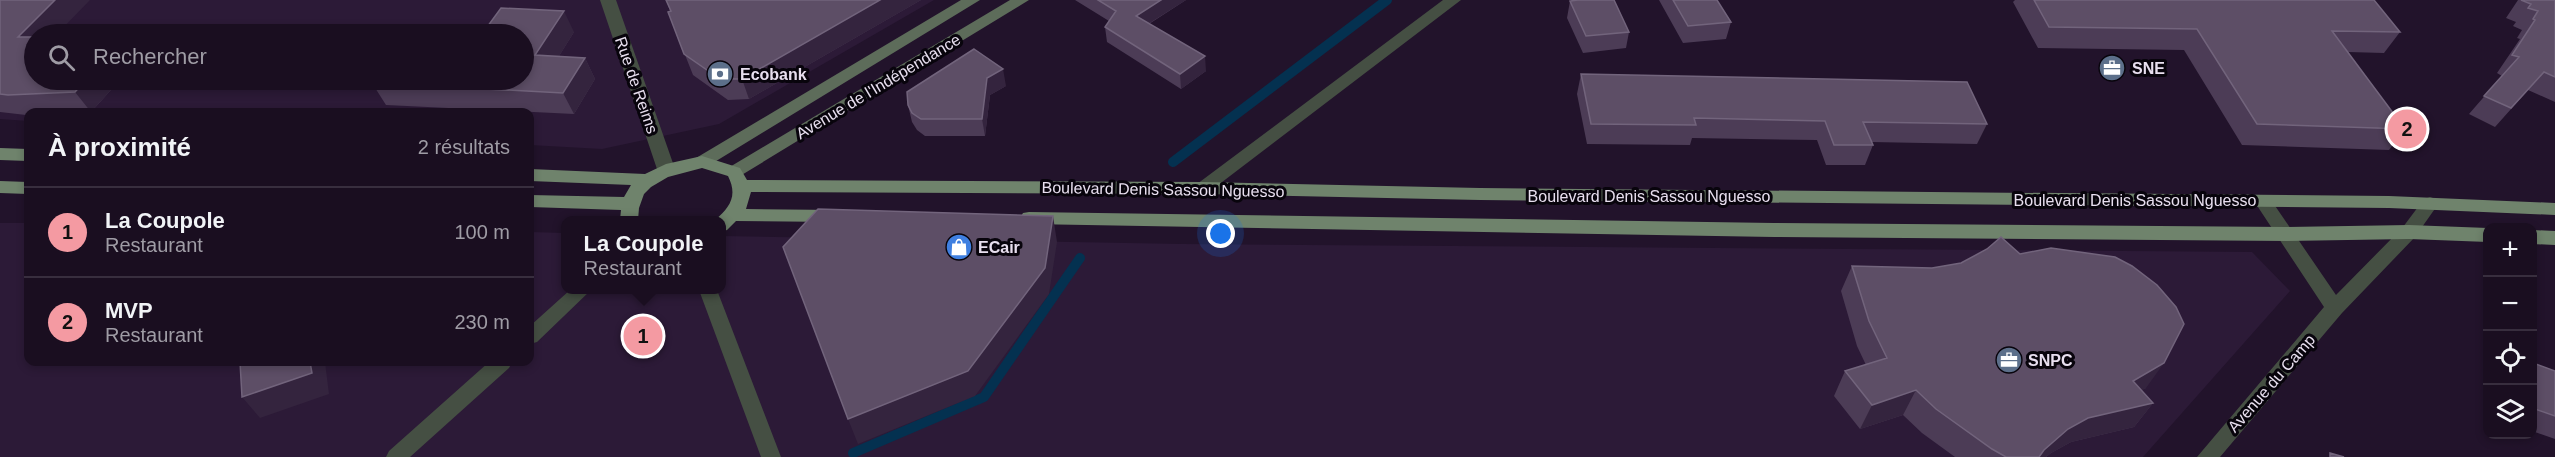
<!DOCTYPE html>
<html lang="fr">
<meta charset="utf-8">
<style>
body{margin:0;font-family:Arial,sans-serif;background:#231729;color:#f1f3f6}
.controls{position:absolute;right:18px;bottom:18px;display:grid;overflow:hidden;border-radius:12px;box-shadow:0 3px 9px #0003}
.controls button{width:54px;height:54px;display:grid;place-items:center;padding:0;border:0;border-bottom:2px solid #382e3e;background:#1a0e20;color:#f1f3f6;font:30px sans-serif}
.you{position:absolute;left:1221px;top:234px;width:21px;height:21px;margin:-15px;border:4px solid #fff;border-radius:50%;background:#1a73e8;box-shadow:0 0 0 9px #1a73e833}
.badge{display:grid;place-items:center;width:39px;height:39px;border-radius:50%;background:#f49aa2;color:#111;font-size:20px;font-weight:700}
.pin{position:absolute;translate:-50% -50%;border:3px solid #fff;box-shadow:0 2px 6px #0006}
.popup{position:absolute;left:561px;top:216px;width:165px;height:78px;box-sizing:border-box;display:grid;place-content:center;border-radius:12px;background:#1a0e20;filter:drop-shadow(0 2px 4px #0005);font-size:20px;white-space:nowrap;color:#9f9ca5}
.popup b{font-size:22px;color:#f1f3f6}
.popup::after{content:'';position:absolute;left:50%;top:100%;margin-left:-12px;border:12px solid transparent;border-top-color:#1a0e20}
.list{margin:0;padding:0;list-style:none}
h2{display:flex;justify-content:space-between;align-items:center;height:78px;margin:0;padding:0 24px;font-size:26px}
h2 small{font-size:20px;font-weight:400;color:#9f9ca5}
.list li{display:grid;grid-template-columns:39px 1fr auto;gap:18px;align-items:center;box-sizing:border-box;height:90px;padding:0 24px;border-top:2px solid #382e3e}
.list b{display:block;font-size:22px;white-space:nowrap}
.list p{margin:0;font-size:20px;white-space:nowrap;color:#9f9ca5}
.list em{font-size:20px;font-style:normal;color:#9f9ca5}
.icon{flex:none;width:33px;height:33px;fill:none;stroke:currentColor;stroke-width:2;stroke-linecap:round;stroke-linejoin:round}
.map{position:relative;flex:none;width:2555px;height:457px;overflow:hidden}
.search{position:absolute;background:#1a0e20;box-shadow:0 3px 9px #0003;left:24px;top:24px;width:510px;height:66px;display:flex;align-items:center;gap:15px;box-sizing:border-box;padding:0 21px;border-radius:33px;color:#9f9ca5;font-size:22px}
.panel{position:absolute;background:#1a0e20;box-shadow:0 3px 9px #0003;left:24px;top:108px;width:510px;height:258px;border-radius:12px}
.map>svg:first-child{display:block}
</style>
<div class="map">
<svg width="2555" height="457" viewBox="0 0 2555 457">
<rect width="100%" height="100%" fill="#22132b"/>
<path fill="#2c1a37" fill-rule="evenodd" d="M0 0H934L719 124 602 149 530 145V112H28V121L0 119ZM34 34H524V80H34Z
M0 223H28V362H530V232L565 233V290H721V236L1182 244 2252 252 2290 291 2143 457H0Z"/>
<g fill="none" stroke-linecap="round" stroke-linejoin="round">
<path stroke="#043150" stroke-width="10" d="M1173 162 1387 0
M853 453 984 397 1080 258"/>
<path fill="#454f43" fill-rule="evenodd" d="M600 0H616L675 169 672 173H660L657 169Z
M1443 0H1461L1209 192 1203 194 1197 192 1194 188 1197 184Z
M2263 195 2269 197 2336 295 2403 227 2424 199 2430 197 2436 199 2439 203 2415 237 2342 313 2220 457H2197L2324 307 2254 201 2257 197Z
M570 290H591L537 342 530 344V326Z
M699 290H717L781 457H761Z
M489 362H512L509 368 410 457H386L389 451Z"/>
<path fill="#5d6c5a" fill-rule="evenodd" d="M961 0H980L708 166H696L693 162 696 158Z
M1010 0H1029L740 176H728L725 172 728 168Z"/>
<path fill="#6f836c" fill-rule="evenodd" d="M0 148 28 149V161L0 160Z
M702 156 740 168 747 180 1203 182 1480 188 2389 196 2555 203V215L2389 208 1480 200 1203 194 751 192 746 209 836 210 842 211 845 216 842 221 836 222 736 221 727 230 721 232V220H715C730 207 738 196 728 176L702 168 668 177 651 187 644 194 639 208 638 220H620L621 210 530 207V195L624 197 631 185 530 181V169L645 174 666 164Z
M0 181 28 182V194L0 193Z
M1029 212 1774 223 2287 227 2409 225 2488 228V242L2409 239 2287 241 1774 237 1029 224 1023 223 1020 218 1023 213Z
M2532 230 2555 231V245L2532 244Z"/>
</g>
<path fill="#4c3c56" d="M0 0 34 34 120 80 91 112H28V115H26L0 112Z
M666 0H921L749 99 728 100 693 75 668 12 670 11Z
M1075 0H1186L1149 24 1206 71 1181 89 1107 42 1105 27 1109 21Z
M1659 0H1717L1731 22 1726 39 1683 43Z
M2015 0H2374L2400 32 2384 53 2348 52 2405 129 2389 150 2242 145 2184 50 2038 48 2013 2Z
M2518 0H2555V102L2528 90 2495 127 2469 114 2502 76 2497 73 2520 39 2517 38 2522 30 2513 26 2516 22 2506 18Z
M1570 1 1629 32 1626 48 1583 53 1567 18Z
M574 32 559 56 585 58 595 79 574 114 386 105 372 83Z
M1581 74 1987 124 1977 144 1871 142 1873 145 1865 165H1826L1817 140 1692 138 1690 145 1587 144 1577 94Z
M1006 86 990 95 985 136H925L917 130 912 122 908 105Z
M1852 266 2146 388 2141 390 2153 403 2134 427 2071 442 2051 453 2046 457H1955L1922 433 1903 415 1860 429 1834 396 1845 371 1866 365 1857 346 1841 291Z
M2533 363 2555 371V439L2532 431Z"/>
<path fill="#34243e" d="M55 0H90L57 34H34V56L18 37Z
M880 0H921L749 99 742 79Z
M1161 0H1186L1137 31 1136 16Z
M564 11 574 32 546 77 535 55Z
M1205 56 1206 71 1181 89 1180 74Z
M585 58 595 79 574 114 563 93Z
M1003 69 1006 86 990 95 985 136 982 119 987 78Z
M86 80H120L91 112 75 92Z
M1053 216 1057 242 1049 294 975 396 858 444 848 419Z
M310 362H325L329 394 260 418 242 397Z
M2164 363 2146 388 2115 405 2133 381Z
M1916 390 1903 415 1860 429 1872 405Z
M2153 403 2134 427 2071 442 2051 453 2046 457H2038L2044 450 2068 429 2088 418Z"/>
<path fill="#5d4e66" stroke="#72647c" stroke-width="1.5" d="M0 0H55L18 37H34V80H86L75 92 8 95 0 94Z
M666 0H880L742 79H720L684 54 668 12 671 11Z
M1098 0H1161L1136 16 1205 56 1180 74 1105 27 1116 11Z
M1578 0H1614L1629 32 1586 36 1570 1Z
M1673 0H1717L1731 22 1688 26Z
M2034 0H2374L2400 32 2332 31 2405 129 2257 124 2197 29 2049 27Z
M2521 0H2555V77L2544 72 2511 108 2484 96 2519 57 2512 55 2535 20 2533 19 2538 11 2528 8 2531 4Z
M501 8 564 11 535 55 585 58 563 93 372 83 375 80H524V34H482Z
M974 49 1003 69 987 78 982 119H921L912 113 908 105 907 92Z
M1581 74 1967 82 1987 124 1863 122 1873 145H1834L1825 121 1694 118 1696 125 1591 124Z
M818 209 1053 216 1045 268 968 371 848 419 783 247Z
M2001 237 2020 254 2051 248 2115 257 2132 266 2157 285 2176 307 2184 324 2164 363 2133 381 2153 403 2088 418 2068 429 2044 450 2039 457H2006L1992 449 1936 409 1916 390 1872 405 1845 371 1887 358 1869 321 1852 266 1932 268 1961 263 1987 249Z
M240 362H310L312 373 242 397Z
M2533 363 2555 371V416L2535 409Z
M2330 453 2344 457H2330Z"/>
<defs>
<symbol id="office-disc" viewBox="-11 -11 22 22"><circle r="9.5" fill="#5c6f8a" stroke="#08040c"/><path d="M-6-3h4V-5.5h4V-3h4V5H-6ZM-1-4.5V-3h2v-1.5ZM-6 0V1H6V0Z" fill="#fff"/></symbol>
<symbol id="bank-disc" viewBox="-11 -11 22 22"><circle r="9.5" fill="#5c6f8a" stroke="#08040c"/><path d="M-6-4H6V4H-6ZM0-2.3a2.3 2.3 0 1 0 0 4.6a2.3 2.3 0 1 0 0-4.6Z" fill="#fff"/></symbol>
<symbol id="shop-disc" viewBox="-11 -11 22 22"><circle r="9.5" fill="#3f7fe0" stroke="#08040c"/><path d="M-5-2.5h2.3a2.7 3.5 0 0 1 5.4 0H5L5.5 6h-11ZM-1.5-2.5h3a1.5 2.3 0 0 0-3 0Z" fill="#fff"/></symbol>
</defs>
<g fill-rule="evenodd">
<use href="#office-disc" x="2097" y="53" width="30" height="30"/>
<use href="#bank-disc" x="705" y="59" width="30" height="30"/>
<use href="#shop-disc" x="944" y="232" width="30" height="30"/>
<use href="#office-disc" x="1994" y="345" width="30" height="30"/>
</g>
<g text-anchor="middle" stroke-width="6" stroke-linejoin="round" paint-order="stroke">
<g font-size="16" font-weight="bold" fill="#e8dfef" stroke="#08040c" text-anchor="start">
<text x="2132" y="74">SNE</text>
<text x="740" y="80">Ecobank</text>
<text x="978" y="253">ECair</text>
<text x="2028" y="366">SNPC</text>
</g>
<g font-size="16" fill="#e8dfef" stroke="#08040c">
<text transform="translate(637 85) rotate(71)" y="6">Rue de Reims</text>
<text transform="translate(878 86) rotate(-31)" y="6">Avenue de l'Indépendance</text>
<text transform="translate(1163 189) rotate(1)" y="6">Boulevard Denis Sassou Nguesso</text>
<text x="1649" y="202">Boulevard Denis Sassou Nguesso</text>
<text x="2135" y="206">Boulevard Denis Sassou Nguesso</text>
<text transform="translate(2271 383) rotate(-49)" y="6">Avenue du Camp</text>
</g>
</g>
</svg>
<div class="controls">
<button>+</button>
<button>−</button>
<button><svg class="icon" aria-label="locate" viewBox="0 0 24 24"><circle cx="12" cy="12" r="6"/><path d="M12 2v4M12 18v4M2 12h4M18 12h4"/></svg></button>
<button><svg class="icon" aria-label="layers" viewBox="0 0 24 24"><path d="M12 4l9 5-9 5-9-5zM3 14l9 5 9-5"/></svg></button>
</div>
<div class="you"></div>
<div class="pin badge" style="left:643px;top:336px">1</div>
<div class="popup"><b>La Coupole</b>Restaurant</div>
<div class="pin badge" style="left:2407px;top:129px">2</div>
<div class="search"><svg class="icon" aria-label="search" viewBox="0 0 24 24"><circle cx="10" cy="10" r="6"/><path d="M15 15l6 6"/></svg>Rechercher</div>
<section class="panel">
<h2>À proximité<small>2 résultats</small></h2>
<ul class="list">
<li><span class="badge">1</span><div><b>La Coupole</b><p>Restaurant</p></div><em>100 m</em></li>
<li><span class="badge">2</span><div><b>MVP</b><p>Restaurant</p></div><em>230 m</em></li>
</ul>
</section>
</div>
